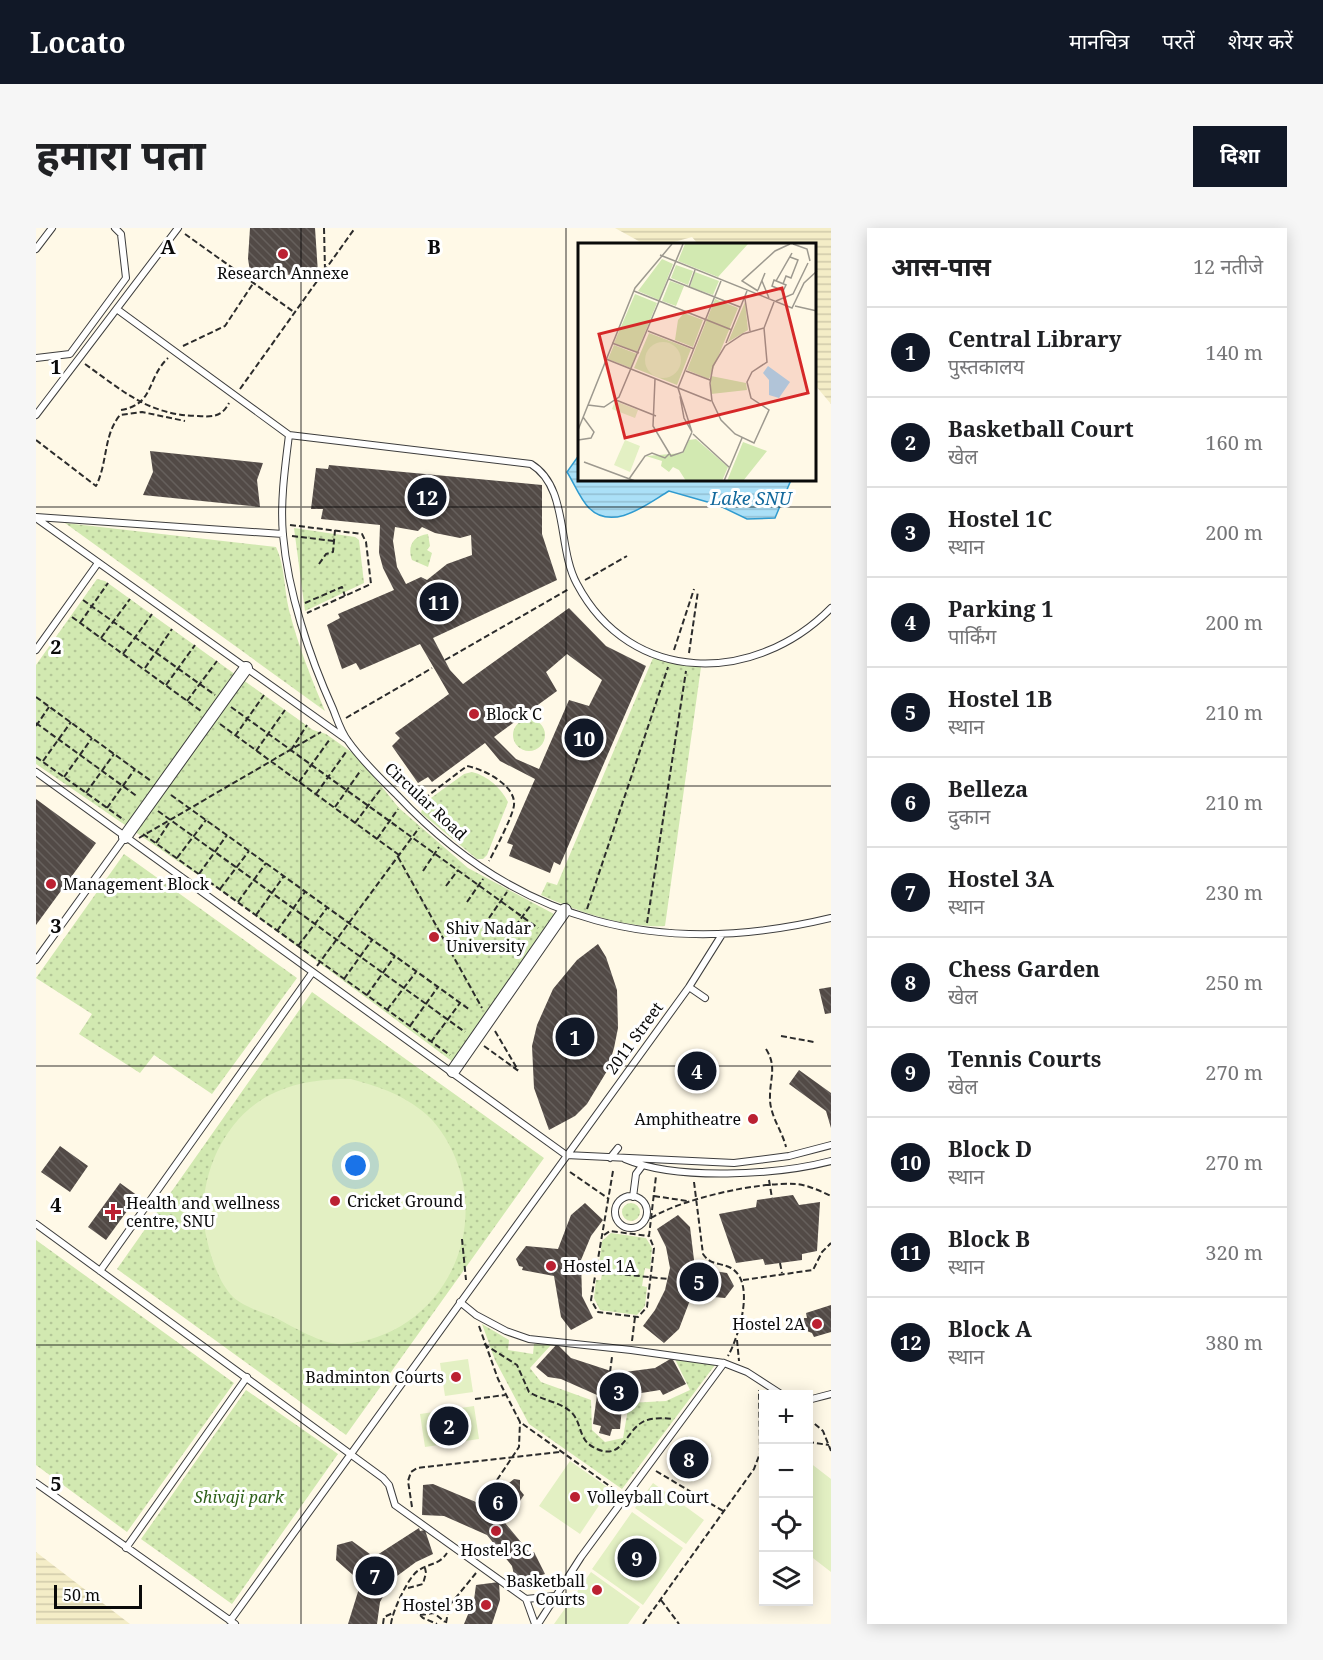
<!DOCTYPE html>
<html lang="hi">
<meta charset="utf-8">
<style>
body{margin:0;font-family:"Noto Serif","Noto Sans Devanagari",serif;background:#f6f6f6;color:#202124}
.controls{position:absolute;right:18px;bottom:18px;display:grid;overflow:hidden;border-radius:0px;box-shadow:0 3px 15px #0003}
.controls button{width:54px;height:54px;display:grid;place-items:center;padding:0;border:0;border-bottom:2px solid #e0e0e0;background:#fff;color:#202124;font:30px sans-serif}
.scale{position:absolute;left:18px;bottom:15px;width:88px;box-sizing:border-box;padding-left:6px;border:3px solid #0a0a0a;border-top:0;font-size:16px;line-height:21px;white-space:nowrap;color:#0a0a0a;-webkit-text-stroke:4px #fff;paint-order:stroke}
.you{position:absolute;left:320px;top:938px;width:21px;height:21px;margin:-15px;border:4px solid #fff;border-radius:50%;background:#1a73e8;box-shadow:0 0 0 9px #1a73e833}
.badge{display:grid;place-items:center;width:39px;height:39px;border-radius:50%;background:#111827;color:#fff;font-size:20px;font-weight:700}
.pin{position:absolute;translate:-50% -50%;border:3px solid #fff;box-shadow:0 2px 6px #0006}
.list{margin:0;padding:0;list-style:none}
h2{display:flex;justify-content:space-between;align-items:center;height:78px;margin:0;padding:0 24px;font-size:26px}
h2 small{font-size:20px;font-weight:400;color:#757577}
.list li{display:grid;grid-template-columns:39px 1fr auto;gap:18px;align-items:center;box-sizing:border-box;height:90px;padding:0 24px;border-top:2px solid #e0e0e0}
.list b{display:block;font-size:22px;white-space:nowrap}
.list p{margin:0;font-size:20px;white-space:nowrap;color:#757577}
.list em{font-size:20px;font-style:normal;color:#757577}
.icon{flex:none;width:33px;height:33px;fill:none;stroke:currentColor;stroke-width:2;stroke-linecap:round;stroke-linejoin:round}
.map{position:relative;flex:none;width:795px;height:1396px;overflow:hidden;border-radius:0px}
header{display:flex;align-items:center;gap:36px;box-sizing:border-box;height:84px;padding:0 30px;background:#111827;color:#fff}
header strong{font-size:28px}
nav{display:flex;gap:33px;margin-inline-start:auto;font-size:21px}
.intro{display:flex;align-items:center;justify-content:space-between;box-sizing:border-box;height:144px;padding:0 36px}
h1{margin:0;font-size:42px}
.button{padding:15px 27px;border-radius:0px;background:#111827;color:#fff;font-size:21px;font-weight:700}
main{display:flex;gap:36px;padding:0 36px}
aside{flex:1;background:#fff;border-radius:0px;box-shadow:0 3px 15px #0003}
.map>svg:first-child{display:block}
</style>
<header>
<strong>Locato</strong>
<nav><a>मानचित्र</a><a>परतें</a><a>शेयर करें</a></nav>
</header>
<div class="intro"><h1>हमारा पता</h1><a class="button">दिशा</a></div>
<main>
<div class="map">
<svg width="795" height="1396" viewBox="0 0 795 1396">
<defs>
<pattern id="farmland-rules" width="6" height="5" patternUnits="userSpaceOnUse" patternTransform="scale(1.5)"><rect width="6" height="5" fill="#f4edc7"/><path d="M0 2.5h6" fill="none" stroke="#d0caaa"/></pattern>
<pattern id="grass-dots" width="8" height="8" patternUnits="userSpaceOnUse" patternTransform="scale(1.5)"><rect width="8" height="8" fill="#d2e9b1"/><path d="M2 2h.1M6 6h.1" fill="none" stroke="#b3c697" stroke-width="1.8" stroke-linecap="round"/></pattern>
<pattern id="water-rules" width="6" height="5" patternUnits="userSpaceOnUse" patternTransform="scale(1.5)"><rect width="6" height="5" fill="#abe0f7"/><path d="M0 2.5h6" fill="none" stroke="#92bfd2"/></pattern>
<pattern id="building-back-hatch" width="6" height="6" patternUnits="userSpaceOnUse" patternTransform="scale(1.5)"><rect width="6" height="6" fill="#524a46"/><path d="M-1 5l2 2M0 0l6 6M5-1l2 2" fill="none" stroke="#66605c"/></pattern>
</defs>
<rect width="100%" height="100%" fill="#fff9e7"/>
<path fill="url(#farmland-rules)" d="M579 0H795V176L779 157 778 16H662L656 9 631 16H608Z
M0 1324 94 1396H0Z"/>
<path fill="url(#grass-dots)" d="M29 295 240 319C249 338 248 362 253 382 262 417 275 450 289 483Z
M258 300 319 309 323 312 328 355 269 383Z
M392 306 394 318 391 322 396 325 392 339 376 332C371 318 377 308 392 306Z
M61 351 69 353 277 502 290 506 321 528 363 580 432 640 518 686 417 834 197 671 0 536V437Z
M617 430 665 439 629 698C587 700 543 684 505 667L511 654 521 657Z
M477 507a16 16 0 1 1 32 0a16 16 0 1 1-32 0Z
M436 544C452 548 465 560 472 574L451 627 447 631H441L385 585 388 575 428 546Z
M88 626 261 750 176 866 118 827 104 845 43 806 56 786 0 750Z
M276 764 508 930 310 1207 81 1041Z
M586 984a9 9 0 1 1 18 0a9 9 0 1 1-18 0Z
M575 1005 610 1010 616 1020 614 1041 609 1040 606 1058 611 1059 609 1078 601 1087 564 1082 558 1070 560 1052H565L567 1038 563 1037 566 1013Z
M0 1012 198 1155 91 1304 0 1237Z
M446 1096 473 1112 472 1122 497 1126 498 1116 515 1117 494 1140 505 1154 555 1172 556 1202 569 1214 587 1210 593 1175 630 1173 654 1162 639 1131 679 1137 586 1261 493 1196 459 1132Z
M210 1162 302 1226 196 1376 105 1311Z"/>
<path fill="#e3f0c3" d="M315 851C341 858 363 865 385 882 400 893 412 912 419 929 454 1013 399 1111 305 1116 288 1117 257 1099 242 1091 228 1085 208 1079 197 1069 183 1055 175 1030 171 1012 157 957 186 887 240 864 265 853 288 851 315 851Z
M432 1131 437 1164 409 1168 404 1135Z
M438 1178 443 1211 389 1219 384 1186Z
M651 1208 676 1228 656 1254 631 1235Z
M534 1233 574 1261 544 1306 503 1278Z
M773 1234 795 1251V1344L773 1327Z
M617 1255 668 1292 650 1316 599 1280Z
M596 1284 647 1320 607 1377 556 1341Z
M555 1344 604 1379 592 1396H518Z"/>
<path fill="url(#water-rules)" stroke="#309bcf" stroke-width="1.5" d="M543 227V252H755L739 290 711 291 682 277 633 263C611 276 577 304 553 280 544 271 538 255 531 244Z"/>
<path fill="url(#building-back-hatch)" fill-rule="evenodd" d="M214 0H279L282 45 215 49 212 31Z
M114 223 227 235 221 252 224 279 107 267 117 244Z
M293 237 506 257V306L521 352 397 410 414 442 427 456 533 380 570 418 610 438 524 637 518 634 514 645 473 628 477 617 471 615 499 551 464 533 449 515 396 554 392 549 382 555 356 518 364 510 359 505 413 466 384 416 324 442 320 435 306 441 291 397 304 390 302 386 358 362 347 340 343 325 344 297 285 291 287 281H275L280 240 292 241ZM359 299 382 303 386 299 399 305 424 310 435 307 436 327 411 336 391 352 385 349 370 356 361 339 357 313ZM531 426 566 452 553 478 533 472 503 541 480 531 458 509 521 463 510 444Z
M0 571 60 615 0 697Z
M562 716 570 729 581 762 582 800 578 820 571 843 551 876 539 888 513 902 498 860 496 818 501 797 517 761 541 732Z
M795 759V785L789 786 783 761Z
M763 842 795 865V900L790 883 753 856Z
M24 918 52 938 34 964 5 944Z
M84 955 102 968 70 1012 52 999Z
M757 967 763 977 784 974 781 1023 766 1026V1032L729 1037 727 1031 700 1035 683 986 720 979 721 972Z
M549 975 567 992 555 1008 545 1032 546 1068 557 1090 535 1102 525 1089 518 1048 486 1042 487 1039 483 1038 480 1031 490 1018 522 1021 535 987Z
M642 987 654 999 659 1040 691 1045 698 1058 689 1070 656 1067 643 1101 628 1115 607 1098 619 1082 629 1062 634 1040 630 1019 621 1001Z
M795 1077V1104L778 1109 776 1105 766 1101 768 1090H771L770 1085Z
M521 1116 535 1130 581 1145 619 1140 636 1130 650 1156 627 1167 624 1162 587 1168 584 1201H576L574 1208 563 1205 565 1198 557 1196 561 1167 525 1151 512 1149 500 1139Z
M478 1251 484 1252V1262L488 1267 469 1295 494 1325 498 1324 509 1346 480 1355 476 1338 451 1307 408 1288 386 1287 387 1257 397 1256 447 1277 467 1252 473 1255Z
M383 1300 384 1303 389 1302 397 1326 380 1334 357 1351 344 1374 341 1396H312L325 1354 300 1332 301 1317 316 1313 338 1329Z
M463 1354 464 1372 456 1396H428L438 1372 440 1357Z"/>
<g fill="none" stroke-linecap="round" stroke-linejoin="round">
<defs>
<path id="lane" d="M0 21 16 0
M82 82 253 207 495 236C533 259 521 320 541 356 595 458 719 457 795 380
M0 130 34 126 90 50 85 6 79 0
M0 187 142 0
M253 207C249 239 244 275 247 307 252 364 273 428 297 481 301 491 305 504 312 513 326 533 344 550 361 567 482 696 625 731 795 690
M0 289 247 306
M0 290 310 511
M0 422 62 335
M0 544 530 927 698 935 753 928 795 917
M0 732 89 609
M653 759 669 770
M574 930 582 920
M589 931C641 953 741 947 795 933
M579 984a16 16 0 1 1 32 0a16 16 0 1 1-32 0Z
M597 969 600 946 606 938
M0 996 347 1250 353 1257 359 1277 490 1371 499 1396
M64 1043 276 745
M424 1074 440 1087 470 1103 493 1111 595 1122 688 1135 711 1144 745 1166
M772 1172 795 1166
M0 1255 199 1396
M90 1320 211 1149
M490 1371 519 1368
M194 1393 653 759 685 708
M502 1396 545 1329 688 1135"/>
<path id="street" d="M89 609 210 440
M417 843 529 682"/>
</defs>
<use href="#lane" stroke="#3d3d3d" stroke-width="8"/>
<use href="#street" stroke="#3d3d3d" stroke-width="14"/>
<path stroke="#2c2c2c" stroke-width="2" stroke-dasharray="6 3" stroke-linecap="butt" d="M288 0 289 42
M149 6 258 84
M147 118 189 98 218 54
M49 136C87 163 112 187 162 188 176 189 186 189 193 175
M204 161 319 0
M85 182C119 176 110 151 132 130
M0 212 60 258C72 234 67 208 84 187L106 184 149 193
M254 297 326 306 330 314 335 356 271 385
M256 308 298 313
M283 336 290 326 297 324 299 302
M549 352 591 328
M47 372 179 467
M269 375 306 359 309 368
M36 389 165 483
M44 395 72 355
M65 410 94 371
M638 422 658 361
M653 425 662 363
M87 426 116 386
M409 432 533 361
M109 440 136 401
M130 457 159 417
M0 469 115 553
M151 473 181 433
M195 479 502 700
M310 490 396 440
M0 495 102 569
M184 496 363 627
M0 498 13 479
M199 508 228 467
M255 522 271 497
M220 523 249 482
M0 529 88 592
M7 533 35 494
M28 549 56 510
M263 554 294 511
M50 565 78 526
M280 566 310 524
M135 567 434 782
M381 576 431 538C447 541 480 557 478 577 477 588 459 622 453 633
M299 579 325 542
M71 580 99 541
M122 583 429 804
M319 595 344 562
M107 606 414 827
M103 610 285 504
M341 611 362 581
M120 615 133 595
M362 629 446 780
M141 630 170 592
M387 643 403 619
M163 646 191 607
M410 658 422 642
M184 661 213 623
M202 674 230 635
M431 674 447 651
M551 681 632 439
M220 687 248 648
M453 690 471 664
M611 695 650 443
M241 703 269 664
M474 705 495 677
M262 718 291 680
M281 738 383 600
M308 751 336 712
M331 767 359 728
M351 782 380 744
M374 798 402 759
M459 803 482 842
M745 808 778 814
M395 814 424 775
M448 818 484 844
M730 821C741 838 734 851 734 868 733 887 746 902 750 919
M577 943 555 1072 562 1084 602 1089 611 1079 618 1020 613 1008 620 948
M534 944 573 971
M733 952 736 970
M658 954 667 1026C675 1038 684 1034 695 1040 720 1054 703 1108 692 1128
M618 968 651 973
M615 990C648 970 721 954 760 956 772 957 784 963 795 968
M568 1007 574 1003 613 1008
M426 1011 430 1052
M744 1035 746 1045
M544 1042 632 1051
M707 1052 777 1042 786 1024 795 1015
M443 1098 462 1151 484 1194 582 1264
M701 1112 703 1133
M596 1113 599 1089
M448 1116 481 1137 493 1164C505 1172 525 1174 535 1184 546 1194 542 1211 557 1219 585 1235 589 1205 605 1195 614 1189 626 1190 637 1191
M574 1144 576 1129
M439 1171 469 1167
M772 1190 787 1203 795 1223
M772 1214 793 1217
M725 1219 728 1205
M620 1243 687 1283
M461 1252 483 1219 484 1194
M376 1279 372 1253 375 1244 381 1240 524 1224
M372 1360 387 1356 390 1345 389 1340
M365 1368 387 1390 401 1396
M625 1372 643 1396
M384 1387 398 1385 409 1394
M410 1395 413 1378 440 1345
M347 1396 348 1389 357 1385
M355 1396C356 1384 373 1347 383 1342 394 1335 403 1337 411 1325
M607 1396 718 1241 724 1225 723 1162"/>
<use href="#lane" stroke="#fff" stroke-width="6"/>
<use href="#street" stroke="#fff" stroke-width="12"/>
</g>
<path fill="none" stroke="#0a0a0a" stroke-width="1.5" stroke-opacity="0.55" d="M265 0V1396M530 0V1396M0 279H795M0 558H795M0 838H795M0 1117H795"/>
<g fill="#bb2132" stroke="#fff" stroke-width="2">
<circle cx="247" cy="26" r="6"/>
<circle cx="438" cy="486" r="6"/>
<circle cx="15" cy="656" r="6"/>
<circle cx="398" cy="709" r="6"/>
<circle cx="717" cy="891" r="6"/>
<circle cx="299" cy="973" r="6"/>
<path d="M74 975h6v6h6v6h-6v6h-6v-6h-6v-6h6z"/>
<circle cx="515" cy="1038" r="6"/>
<circle cx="781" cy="1096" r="6"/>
<circle cx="420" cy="1149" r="6"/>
<circle cx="539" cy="1269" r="6"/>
<circle cx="460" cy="1303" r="6"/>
<circle cx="561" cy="1362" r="6"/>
<circle cx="450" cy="1377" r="6"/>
</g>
<g text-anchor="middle" stroke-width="6" stroke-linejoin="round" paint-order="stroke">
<g font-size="16" fill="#0a0a0a" stroke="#fff" text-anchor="start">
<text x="247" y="51" text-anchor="middle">Research Annexe</text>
<text x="450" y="492">Block C</text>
<text x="27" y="662">Management Block</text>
<text x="410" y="706">Shiv Nadar<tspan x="410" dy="18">University</tspan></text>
<text x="705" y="897" text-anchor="end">Amphitheatre</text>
<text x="311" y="979">Cricket Ground</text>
<text x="90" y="981">Health and wellness<tspan x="90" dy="18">centre, SNU</tspan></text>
<text x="527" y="1044">Hostel 1A</text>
<text x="769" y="1102" text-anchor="end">Hostel 2A</text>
<text x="408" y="1155" text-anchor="end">Badminton Courts</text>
<text x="551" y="1275">Volleyball Court</text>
<text x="460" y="1328" text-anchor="middle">Hostel 3C</text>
<text x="549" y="1359" text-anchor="end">Basketball<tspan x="549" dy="18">Courts</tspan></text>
<text x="438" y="1383" text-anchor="end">Hostel 3B</text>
</g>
<g font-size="16" fill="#0a0a0a" stroke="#fff">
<text transform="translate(390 573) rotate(43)" y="6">Circular Road</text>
<text transform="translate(598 810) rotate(-54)" y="6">2011 Street</text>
</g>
<g font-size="16" font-style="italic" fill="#2e611a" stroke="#fff">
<text x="203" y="1275">Shivaji park</text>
</g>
<g font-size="18" font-style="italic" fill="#13699c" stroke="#fff">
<text x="715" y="277">Lake SNU</text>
</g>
</g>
<g transform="translate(542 15)">
<rect width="238" height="238" fill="#fff9e7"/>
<path d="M107 1H170L140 34 100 18ZM84 16 95 21 81 57 60 48ZM98 22 115 28 110 42 93 35ZM117 29 141 38 135 52 112 44ZM92 38 106 43 98 63 84 58ZM57 51 79 60 59 109 36 100ZM137 56 160 65 131 136 109 127ZM167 59 170 87 150 99ZM106 70 125 77 115 104 97 97 100 77ZM71 90 113 106 99 142 56 125ZM36 102 59 111 53 125 30 116ZM133 133 168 140 169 147 133 151ZM118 196 150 224 144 238H108L101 227 95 224 91 229 83 223 84 218 68 213 105 210 111 197ZM165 199 189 208 165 238H149Z" fill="#d2e9b1"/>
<path d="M67 117a18 18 0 1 1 36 0a18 18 0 1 1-36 0ZM37 158 60 167 57 175 34 166ZM47 197 62 203 52 229 36 222Z" fill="#e3f0c3"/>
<path d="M190 123 212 139 201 155 191 152V137L185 130Z" fill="#abe0f7"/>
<path fill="none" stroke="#9d998f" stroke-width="1.5" d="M215 1 229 6 232 18M82 12 214 65 226 40 239 28M91 36 162 64M196 37 208 42 205 48 194 43ZM184 38 191 55M198 38 214 10M205 41 208 33 213 35 220 17 212 14M111 44 117 27M180 47 187 30M56 48 154 87M180 48 164 38 197 8 212 1M167 56 172 88M198 58 215 51 230 20M217 63 239 68M186 85 165 91 147 103 135 123 132 140 134 158 143 177 157 191 176 200 191 167 173 155 169 139 174 129 189 119 186 85 196 59M70 88 116 106M34 100 61 110M148 100 169 48M28 116 133 158M108 128 132 137M77 136 75 183 93 213 105 209 114 189M102 153 106 175 114 189 100 145 143 38M38 157 78 173M10 162 26 164 41 154 105 1M0 187 57 45 94 1M115 191 152 225M0 197 13 195 16 189 5 174M6 219 57 238M51 236 67 213 74 210 87 215 91 211M146 238 164 195"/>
<path fill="#d62828" fill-opacity="0.15" stroke="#d62828" stroke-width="3" d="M204 45 230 150 47 195 21 91Z"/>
<rect width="238" height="238" fill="none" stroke="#0a0a0a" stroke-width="3"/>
</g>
<g font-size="20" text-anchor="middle" font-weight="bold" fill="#0a0a0a" stroke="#fff" stroke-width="6" stroke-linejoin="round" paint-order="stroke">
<text x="132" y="26">A</text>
<text x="398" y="26">B</text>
<text x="20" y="146">1</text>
<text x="20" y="426">2</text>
<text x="20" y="705">3</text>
<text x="20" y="984">4</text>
<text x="20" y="1263">5</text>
</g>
</svg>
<div class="controls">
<button>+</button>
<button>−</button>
<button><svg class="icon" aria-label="locate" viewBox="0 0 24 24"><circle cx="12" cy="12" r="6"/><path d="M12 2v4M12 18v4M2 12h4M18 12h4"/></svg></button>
<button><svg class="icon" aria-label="layers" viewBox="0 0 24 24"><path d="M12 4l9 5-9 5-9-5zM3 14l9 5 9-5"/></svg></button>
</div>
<div class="scale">50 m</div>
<div class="you"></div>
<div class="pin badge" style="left:539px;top:809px">1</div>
<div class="pin badge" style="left:413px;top:1198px">2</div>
<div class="pin badge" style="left:583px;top:1164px">3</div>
<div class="pin badge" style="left:661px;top:843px">4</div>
<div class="pin badge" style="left:663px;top:1054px">5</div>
<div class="pin badge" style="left:462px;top:1274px">6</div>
<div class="pin badge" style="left:339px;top:1348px">7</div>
<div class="pin badge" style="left:653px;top:1231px">8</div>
<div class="pin badge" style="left:601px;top:1330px">9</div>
<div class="pin badge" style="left:548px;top:510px">10</div>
<div class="pin badge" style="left:403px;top:374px">11</div>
<div class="pin badge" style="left:391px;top:269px">12</div>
</div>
<aside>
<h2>आस-पास<small>12 नतीजे</small></h2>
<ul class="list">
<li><span class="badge">1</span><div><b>Central Library</b><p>पुस्तकालय</p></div><em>140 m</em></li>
<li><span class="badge">2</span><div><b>Basketball Court</b><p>खेल</p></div><em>160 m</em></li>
<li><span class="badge">3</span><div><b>Hostel 1C</b><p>स्थान</p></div><em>200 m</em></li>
<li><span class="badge">4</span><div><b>Parking 1</b><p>पार्किंग</p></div><em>200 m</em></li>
<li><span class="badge">5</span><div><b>Hostel 1B</b><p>स्थान</p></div><em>210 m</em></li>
<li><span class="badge">6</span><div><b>Belleza</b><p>दुकान</p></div><em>210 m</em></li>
<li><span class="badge">7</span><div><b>Hostel 3A</b><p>स्थान</p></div><em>230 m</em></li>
<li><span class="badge">8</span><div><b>Chess Garden</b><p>खेल</p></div><em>250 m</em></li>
<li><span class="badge">9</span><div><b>Tennis Courts</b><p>खेल</p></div><em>270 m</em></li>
<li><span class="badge">10</span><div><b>Block D</b><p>स्थान</p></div><em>270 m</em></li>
<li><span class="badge">11</span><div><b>Block B</b><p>स्थान</p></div><em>320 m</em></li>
<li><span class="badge">12</span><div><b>Block A</b><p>स्थान</p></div><em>380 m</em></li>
</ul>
</aside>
</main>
